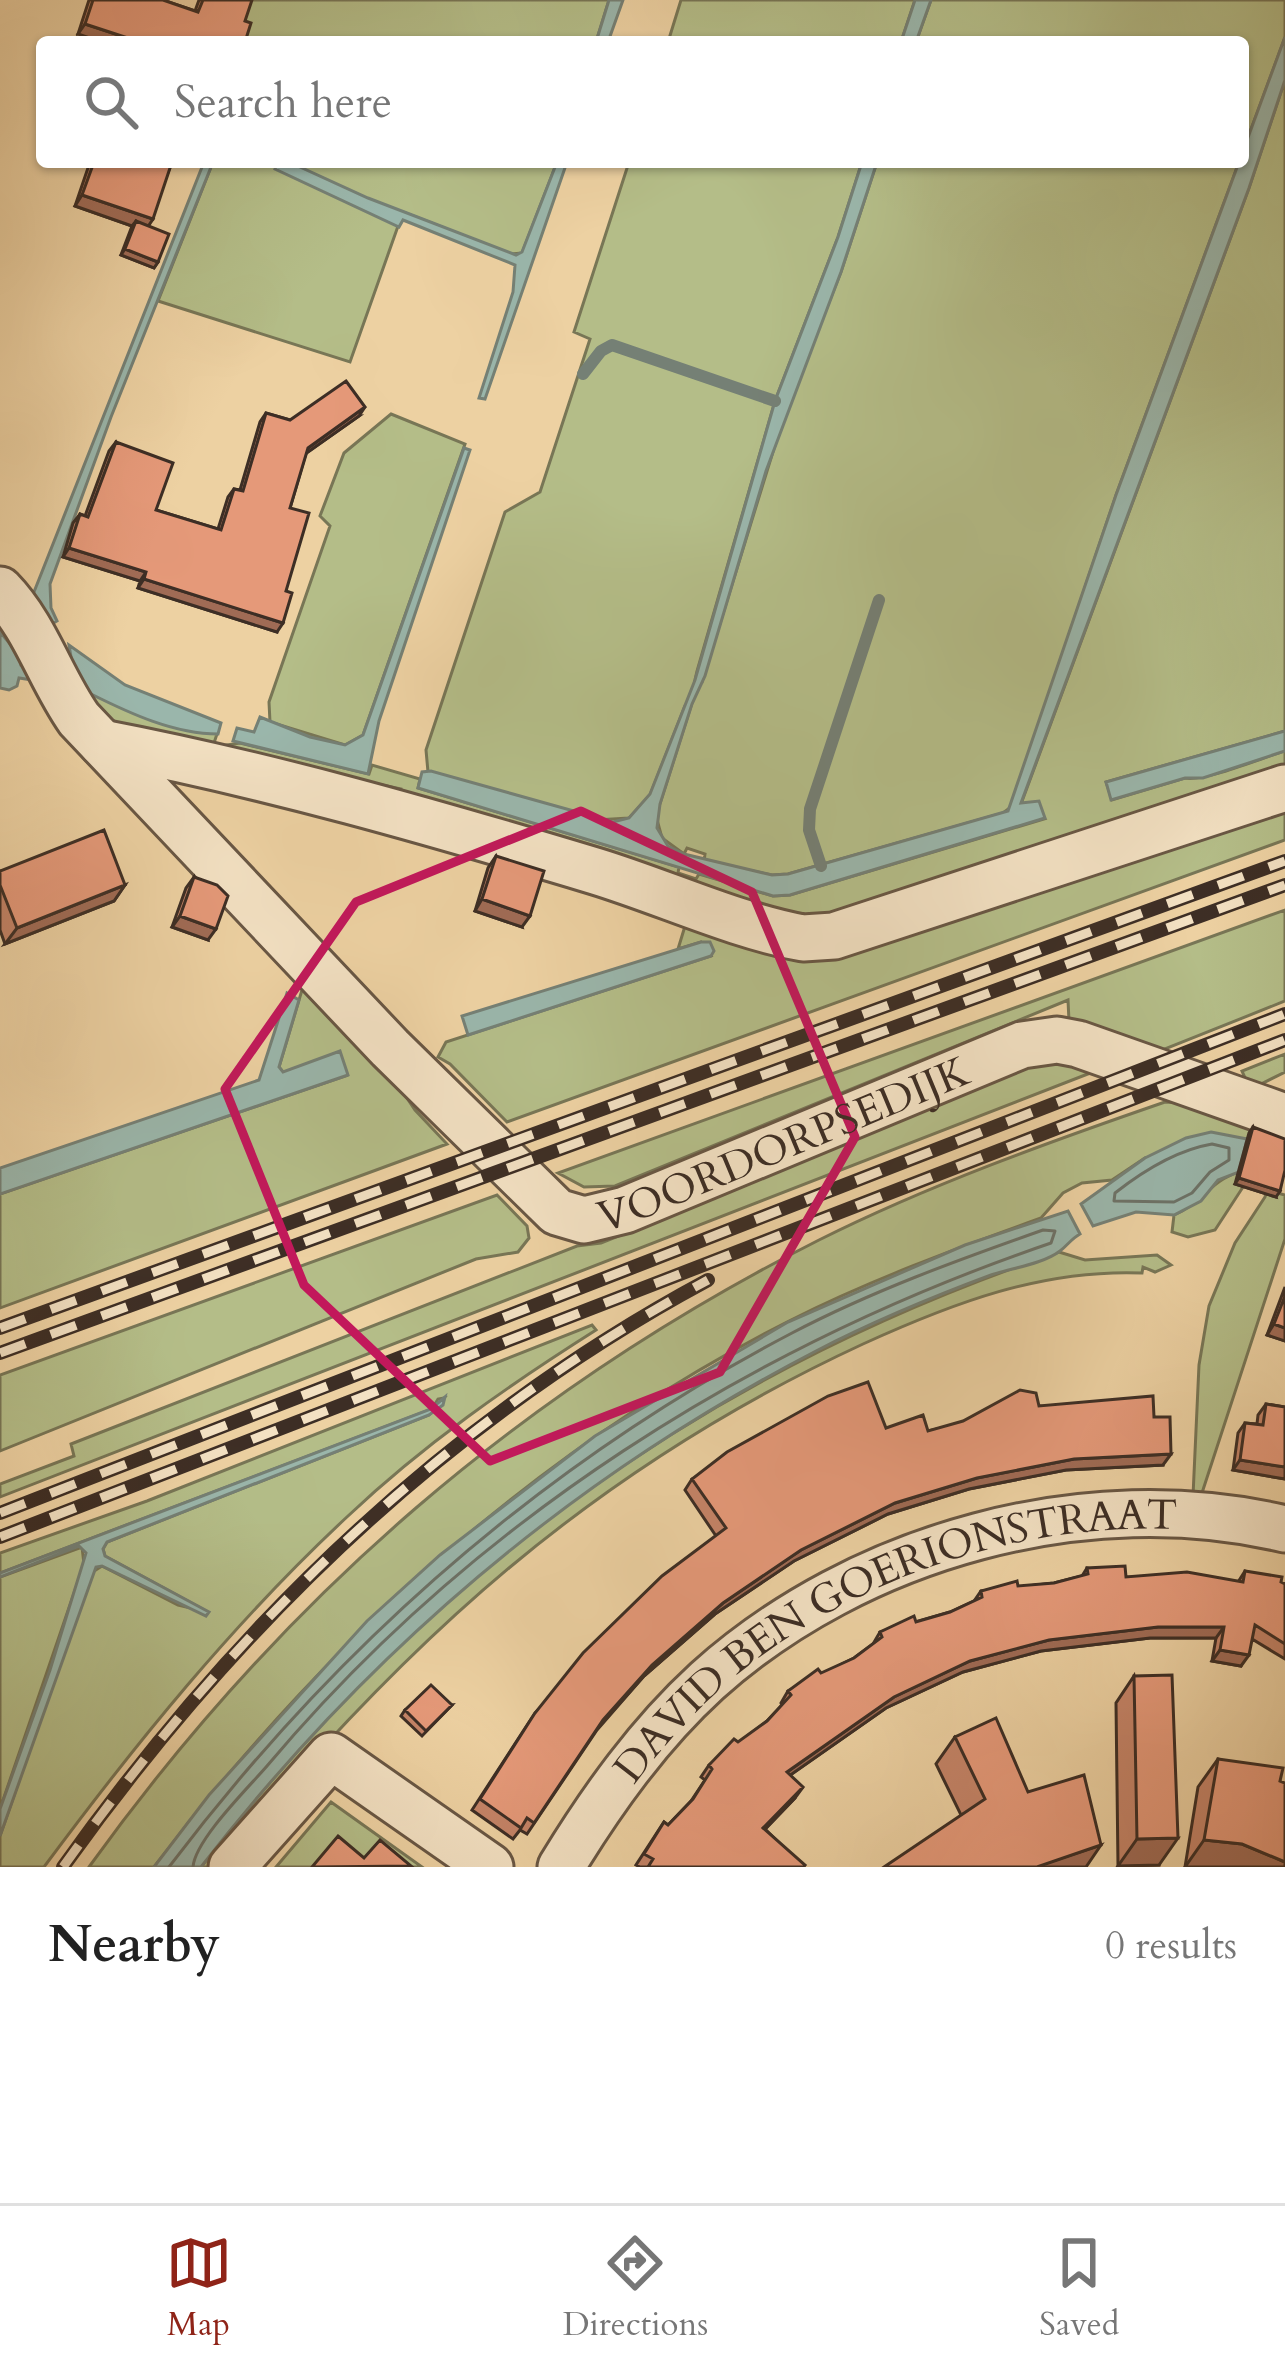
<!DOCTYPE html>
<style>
body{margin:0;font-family:Cardo,serif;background:#f2f2f2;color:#222}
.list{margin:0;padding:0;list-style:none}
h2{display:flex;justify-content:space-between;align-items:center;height:156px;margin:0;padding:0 48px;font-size:51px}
h2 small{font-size:39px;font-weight:400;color:#767676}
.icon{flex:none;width:66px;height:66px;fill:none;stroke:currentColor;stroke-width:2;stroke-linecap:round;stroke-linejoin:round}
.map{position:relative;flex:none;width:1285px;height:1867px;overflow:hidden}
.search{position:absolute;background:#fff;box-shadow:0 3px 9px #0004;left:36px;right:36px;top:36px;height:132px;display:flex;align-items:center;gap:30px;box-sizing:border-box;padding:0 42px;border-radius:12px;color:#767676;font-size:45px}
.sheet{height:336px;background:#fff}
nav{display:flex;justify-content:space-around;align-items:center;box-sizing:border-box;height:168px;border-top:3px solid #e0e0e0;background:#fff;font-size:33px;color:#767676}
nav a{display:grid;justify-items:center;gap:6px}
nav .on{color:#8f2418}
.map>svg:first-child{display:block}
</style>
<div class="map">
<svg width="1285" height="1867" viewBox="0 0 1285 1867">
<rect width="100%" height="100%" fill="#edd1a2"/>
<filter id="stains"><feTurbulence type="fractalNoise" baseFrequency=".00167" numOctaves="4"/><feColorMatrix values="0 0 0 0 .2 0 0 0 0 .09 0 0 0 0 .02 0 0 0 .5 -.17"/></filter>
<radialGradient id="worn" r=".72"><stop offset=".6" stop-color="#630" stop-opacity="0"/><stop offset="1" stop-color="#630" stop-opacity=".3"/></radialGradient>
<path fill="#b4bd88" stroke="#787656" stroke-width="3" d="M248 0H609L596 42H241Z
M681 0H915L901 42H668Z
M931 0H1285V37L1243 151V42H916Z
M1285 80V731L1106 782 1112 800 1185 778C1205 782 1261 758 1285 751V776L810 927 401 794V789L378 784 374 787 229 751 227 745 240 743 369 774 372 765 420 779 418 788 679 867 678 873 696 879 699 874 773 896 790 895 1044 819 1021 804 1249 188Z
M213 162H557L522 253 511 254 403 212 350 362 158 301Z
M629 162H862L838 237 775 401 697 671 695 680 702 682 784 416 841 272 877 162H1239L1116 495 1011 807 1003 813 788 874 772 875 704 861 705 854 687 848 684 854 662 838 656 816 692 703 685 706 650 795 629 818 596 820 428 772 426 750 505 512 540 492 590 339 574 332Z
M391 414 465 444 363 735 345 745 270 722 269 702 330 526 320 516 344 453Z
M83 694H91L172 726 217 734 213 746 113 726Z
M1285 798V840L507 1122 450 1064 438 1057 446 1042 711 956 701 942 678 949 689 913 793 948Z
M1285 910V1001L1160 1051 1069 1021 1068 1000 615 1186 584 1187 558 1173Z
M305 980 383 1062 415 1110 447 1144 0 1308V1194L348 1075 283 1072 279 1067Z
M1285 1054V1072L1257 1086 1247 1082 1242 1071Z
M1051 1059 1098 1070 0 1497V1484L74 1456 71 1444 577 1246 601 1243 696 1205 743 1177 1008 1068Z
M1165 1102 1183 1103 1260 1127 1245 1184 1215 1230 1188 1237 1172 1232 1174 1215C1201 1204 1211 1180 1239 1172L1246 1139 1145 1158 1112 1180 1082 1183 1063 1193 1041 1218C955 1249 870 1280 789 1321 536 1449 325 1642 154 1867H89C283 1597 522 1390 819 1240 929 1185 1049 1142 1165 1102Z
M1281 1134H1285V1159L1277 1193 1285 1195V1239L1201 1496H1193L1199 1365 1209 1306 1235 1243 1265 1197Z
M497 1195 527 1226 529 1238 518 1252 476 1259 0 1451V1375Z
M1059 1252 1085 1260 1157 1255 1171 1265 1155 1272 1143 1267 1142 1273C1042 1269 953 1303 863 1344 593 1469 406 1640 219 1867H201C430 1571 705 1372 1059 1252Z
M592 1325 596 1330C509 1385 423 1445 348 1516 234 1622 136 1743 44 1867H0V1836L91 1573 102 1566 178 1605 208 1612 105 1556 103 1549 107 1542 429 1415 444 1398 438 1399 432 1409 0 1573V1553L147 1501Z
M82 1547 84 1564 0 1809V1577Z
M331 1802 422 1867H276Z"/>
<path fill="#9ab6ab" stroke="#758075" stroke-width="3" d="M609 0H623L608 42H596Z
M915 0H931L916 42H901Z
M1285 37V80L1249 188 1021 803 1039 801 1045 818 790 895 773 896 418 788 422 772 431 771 613 822 629 818 650 794 695 680 775 401 838 237 862 162H877L841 272 766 471 705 676 692 704 660 804 657 828 668 846 684 854 772 875 788 874 1008 811 1116 495 1239 162H1243V151Z
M204 162H213L111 417 50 584 51 608 57 621 50 625 32 597Z
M278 162H289L368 198 516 255 522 252 557 162H567L485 399 479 398 513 292 515 265 403 220 399 227 275 169Z
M464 448 470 450 379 721 368 774 233 741 237 728 254 732 260 717 310 737 345 745 363 735Z
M0 632 21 657V665L66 672 72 663 69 645 125 685 221 723 218 734C174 734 129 713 91 694H83L71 686 19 678 17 686 9 690 0 688Z
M1285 731V751L1203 778H1185L1111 800 1106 782Z
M701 942H710L714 951 711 956 468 1035 462 1016Z
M287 993 299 1000 279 1067 283 1072 340 1051 348 1075 0 1194V1168L259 1080Z
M1211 1132 1247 1139 1239 1172 1218 1180 1201 1201 1174 1215 1136 1212 1093 1226 1081 1204 1145 1158 1186 1138Z
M1068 1211 1080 1234C1071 1239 1068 1245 1060 1251 1043 1264 1012 1268 991 1275 932 1297 872 1322 816 1351 573 1477 369 1650 201 1867H154L209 1795 367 1621 440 1555 595 1436 788 1322 965 1245Z
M445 1397 443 1405 429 1415 107 1542 103 1549 105 1556 209 1612 206 1616 102 1566 96 1567 0 1836V1809L50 1670 86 1553 79 1546 0 1577V1573L431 1409Z"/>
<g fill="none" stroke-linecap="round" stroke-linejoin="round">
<path stroke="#6c7268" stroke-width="3" d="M1212 1144 1229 1148V1160L1210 1172 1192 1193 1174 1202 1114 1201 1115 1193C1143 1171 1177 1150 1212 1144Z
M169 1867C337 1645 544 1463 792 1333 872 1291 958 1260 1043 1230L1055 1231 1051 1243C749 1346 474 1520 267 1766 248 1788 195 1840 193 1867"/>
<path stroke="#758075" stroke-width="12" d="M583 374 601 351 612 345 775 401
M821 866 809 830 810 809 879 600"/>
<defs>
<g id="street">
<path id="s1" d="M0 590C36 627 50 678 79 719L390 1048 557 1212 584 1220 625 1210 1022 1045 1057 1040 1078 1044 1285 1117"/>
<path d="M102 743C269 775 432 822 595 871 664 892 733 925 803 938L834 936 1285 788"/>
<path d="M232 1867 331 1756 490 1867"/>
<path id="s2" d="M561 1867C602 1800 648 1735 707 1681 858 1545 1087 1482 1285 1529"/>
</g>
</defs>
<use href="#street" stroke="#695744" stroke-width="51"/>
<use href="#street" stroke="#f3e1c3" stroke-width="45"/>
<defs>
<path id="rail" d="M0 1328 1285 861
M0 1353 1285 885
M0 1513 1285 1014
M0 1537 1285 1040
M63 1867C235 1626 445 1421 708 1280"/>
</defs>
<use href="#rail" stroke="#3d2e25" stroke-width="14"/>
<use href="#rail" stroke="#f3e1c3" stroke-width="9" stroke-dasharray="27" stroke-linecap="butt"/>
</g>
<path fill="#c58468" stroke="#3d2e25" stroke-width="3" d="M89 0H163L195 11 199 0H252L78 34Z
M90 162H172L148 225 158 262 154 268 121 255 132 226 75 206Z
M266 413 290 420 359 416 306 453 290 508 286 591 277 632 138 588 140 581 63 557 73 523 80 514 85 516 109 451 116 442 156 510 218 529 228 497 234 489 240 490 260 422Z
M496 856 522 927 475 911 488 868Z
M0 871 125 885 114 901 5 944 0 930Z
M194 877 208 940 172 927 186 888Z
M1253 1127 1276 1197 1235 1184 1249 1133Z
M1285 1287V1341L1267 1335Z
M1266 1404 1285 1407V1479L1233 1470 1238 1433 1245 1423 1257 1424 1258 1415Z
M1039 1406 1154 1417 1163 1465 1066 1470 969 1489 888 1514 794 1561 715 1614 644 1676 597 1730 527 1834 520 1830 513 1839 472 1810 535 1713 716 1536 685 1490 692 1479 886 1428 928 1431Z
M1087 1568 1126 1577 1238 1582 1245 1571 1285 1584V1659L1252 1639 1241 1666 1212 1661 1216 1638H1150L1041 1651 963 1672 886 1708 790 1775 795 1798 765 1829 804 1867H640L636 1865 664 1822 668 1825 691 1801 705 1780 701 1777 709 1765 767 1721 782 1705 781 1703 788 1691 854 1658 873 1644 880 1632 950 1612 974 1601 981 1591 1054 1583 1082 1576Z
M1134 1676 1159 1865 1118 1866 1116 1703Z
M452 1705 422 1736 401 1716 405 1710Z
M955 1737 1028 1792 961 1815 936 1764Z
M1218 1759 1280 1781 1285 1867H1185L1198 1787Z"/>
<path fill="#a06b55" stroke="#3d2e25" stroke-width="3" d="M85 24 140 42H101L78 34Z
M82 195 153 219 145 231 136 221 132 226 75 206Z
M125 249 158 262 154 268 121 255Z
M365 407 359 416 301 457 308 448Z
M69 548 146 572 140 581 63 557Z
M144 579 283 623 277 632 138 588Z
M125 885 114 901 5 944 17 928Z
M482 899 530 916 522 927 475 911Z
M180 916 216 929 208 940 172 927Z
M1239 1178 1280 1191 1276 1197 1235 1184Z
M1274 1324 1285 1328V1341L1267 1335Z
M1171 1454 1163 1465 1066 1470 969 1489 888 1514 794 1561 715 1614 644 1676 595 1731 652 1665 723 1603 801 1550 895 1503 977 1478 1074 1459Z
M1240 1460 1285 1467V1479L1233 1470Z
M1158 1627H1224L1216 1638H1150L1041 1651 963 1672 886 1708 779 1783 787 1772 894 1697 970 1661 1049 1640Z
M1220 1650 1249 1655 1241 1666 1212 1661Z
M803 1787 795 1798 756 1839 763 1828Z
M1178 1838 1159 1865 1118 1866 1137 1839Z
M1204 1840 1242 1844 1285 1862V1867H1185Z
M1101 1845 1086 1867H1037L1043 1864Z"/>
<path fill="#e59979" stroke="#3d2e25" stroke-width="3" d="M93 0H163L198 12 203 0H252L245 21 251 23 245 42H140L85 24Z
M94 162H172L153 219 82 195Z
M136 221 169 234 158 262 125 249Z
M346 381 365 407 308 448 290 508 309 513 286 591 292 593 283 623 144 579 146 572 69 548 80 514 88 517 116 442 173 463 156 510 221 530 234 489 243 491 266 413 290 420Z
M104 830 125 885 17 928 0 885V871Z
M496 856 544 871 530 916 482 899Z
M194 877 217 885 228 896 216 929 180 916Z
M1253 1127 1285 1139V1170L1280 1191 1239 1178Z
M1285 1296V1328L1274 1324Z
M868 1382 886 1428 923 1415 928 1431 963 1421 1020 1390 1036 1393 1039 1406 1153 1396 1154 1417H1170L1171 1454 1074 1459 977 1478 895 1503 801 1550 723 1603 652 1665 603 1720 534 1823 527 1818 521 1828 480 1799 535 1713 583 1653 662 1576 726 1528 692 1479 727 1452 828 1396Z
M1266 1404 1285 1407V1467L1240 1460 1245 1423 1263 1425Z
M1125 1566 1126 1577 1187 1572 1243 1582 1245 1571 1282 1577 1281 1582 1285 1584V1644L1255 1625 1249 1655 1220 1650 1224 1627H1158L1049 1640 970 1661 894 1697 787 1772 803 1787 763 1828 805 1865 803 1867H648L653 1859 644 1854 664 1822 668 1825 693 1799 712 1769 709 1765 734 1739 738 1742 767 1721 791 1695 788 1691 818 1669 821 1673 854 1658 882 1637 880 1632 914 1616 916 1622 950 1612 982 1597 981 1591 1017 1581 1018 1586 1054 1583 1088 1574 1087 1568Z
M1172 1675 1178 1838 1137 1839 1134 1676Z
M431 1685 452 1705 426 1731 405 1710Z
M996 1718 1028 1792 1084 1775 1101 1845 1037 1867H884L985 1799 955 1737Z
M1218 1759 1283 1768 1280 1781 1285 1783V1862L1242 1844 1204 1840Z
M338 1836 364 1858 380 1840 411 1866 312 1867Z"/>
<path fill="none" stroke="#c2185b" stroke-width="9" stroke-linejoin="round" d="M581 811 752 892 855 1137 720 1372 490 1461 304 1285 225 1089 356 902Z"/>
<g text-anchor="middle" stroke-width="9" stroke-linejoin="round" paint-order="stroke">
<g font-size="42" fill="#3d2e25" stroke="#f3e1c3">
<text dy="15" stroke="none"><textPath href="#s1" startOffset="1080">VOORDORPSEDIJK</textPath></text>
<text dy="15" stroke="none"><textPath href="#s2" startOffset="429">DAVID BEN GOERIONSTRAAT</textPath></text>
</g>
</g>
<rect width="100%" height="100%" filter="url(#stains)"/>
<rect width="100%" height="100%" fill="url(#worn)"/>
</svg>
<div class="search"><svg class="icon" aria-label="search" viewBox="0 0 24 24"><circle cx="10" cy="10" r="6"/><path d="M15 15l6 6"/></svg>Search here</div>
</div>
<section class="sheet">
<h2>Nearby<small>0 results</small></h2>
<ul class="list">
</ul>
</section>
<nav>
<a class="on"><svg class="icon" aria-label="map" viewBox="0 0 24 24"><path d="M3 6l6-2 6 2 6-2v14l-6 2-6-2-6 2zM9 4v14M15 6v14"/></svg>Map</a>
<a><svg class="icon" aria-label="directions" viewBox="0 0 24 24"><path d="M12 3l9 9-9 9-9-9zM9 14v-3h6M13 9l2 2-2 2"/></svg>Directions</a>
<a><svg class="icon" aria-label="saved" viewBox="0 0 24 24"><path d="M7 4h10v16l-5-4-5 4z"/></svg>Saved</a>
</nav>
